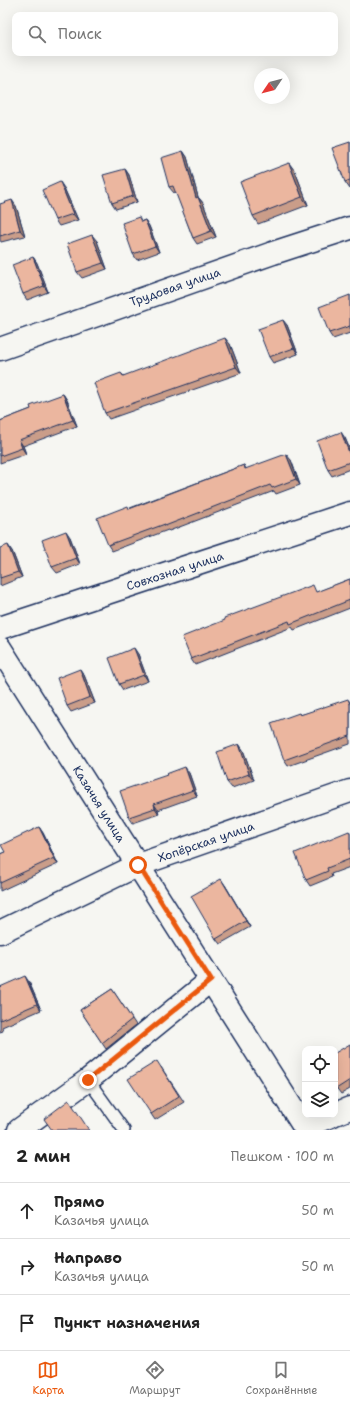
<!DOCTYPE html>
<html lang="ru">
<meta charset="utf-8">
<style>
body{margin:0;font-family:"Shantell Sans",sans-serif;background:#f2f2f2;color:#222}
.controls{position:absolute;right:12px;bottom:12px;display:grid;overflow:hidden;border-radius:8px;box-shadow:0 4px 16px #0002}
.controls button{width:36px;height:36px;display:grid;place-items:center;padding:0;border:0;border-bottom:1px solid #e0e0e0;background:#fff;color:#222;font:20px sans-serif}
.compass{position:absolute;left:254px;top:68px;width:36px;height:36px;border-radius:50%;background:#fff;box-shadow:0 4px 16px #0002;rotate:235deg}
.stop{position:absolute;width:12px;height:12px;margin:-9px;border:3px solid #ea580c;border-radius:50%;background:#fff}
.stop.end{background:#ea580c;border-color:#fff;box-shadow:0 1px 4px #0008}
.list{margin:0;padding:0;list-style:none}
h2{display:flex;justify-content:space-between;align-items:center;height:52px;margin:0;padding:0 16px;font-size:17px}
h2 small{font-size:13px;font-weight:400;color:#767676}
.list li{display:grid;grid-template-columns:26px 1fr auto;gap:12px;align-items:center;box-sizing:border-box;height:56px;padding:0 16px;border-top:1px solid #e0e0e0}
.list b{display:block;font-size:15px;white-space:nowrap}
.list p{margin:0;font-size:13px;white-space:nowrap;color:#767676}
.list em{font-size:13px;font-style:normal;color:#767676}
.icon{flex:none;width:22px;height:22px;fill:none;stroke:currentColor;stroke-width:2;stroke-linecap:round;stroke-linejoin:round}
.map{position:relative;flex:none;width:350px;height:1130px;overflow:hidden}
.search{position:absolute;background:#fff;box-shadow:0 4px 16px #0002;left:12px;right:12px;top:12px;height:44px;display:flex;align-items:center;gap:10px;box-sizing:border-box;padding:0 14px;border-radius:8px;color:#767676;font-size:15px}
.sheet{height:220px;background:#fff}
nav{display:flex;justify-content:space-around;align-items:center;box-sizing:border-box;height:56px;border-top:1px solid #e0e0e0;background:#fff;font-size:11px;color:#767676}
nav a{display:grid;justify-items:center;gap:2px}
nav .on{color:#ea580c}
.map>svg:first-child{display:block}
</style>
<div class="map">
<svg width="350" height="1130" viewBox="0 0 350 1130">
<rect width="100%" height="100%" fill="#f6f6f2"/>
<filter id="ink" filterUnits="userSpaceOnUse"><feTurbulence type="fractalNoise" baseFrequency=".025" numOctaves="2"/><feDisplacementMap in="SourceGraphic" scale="8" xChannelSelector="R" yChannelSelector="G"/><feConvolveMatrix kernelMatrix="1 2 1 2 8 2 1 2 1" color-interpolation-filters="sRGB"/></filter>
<g filter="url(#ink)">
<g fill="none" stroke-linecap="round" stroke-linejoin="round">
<defs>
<path id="lane" d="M88 1080 124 1130"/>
<path id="street" d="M0 628 350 513
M0 932 138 865 350 791
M335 1114 350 1108
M304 1127 333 1115
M19 1130 88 1080 211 980"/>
<path id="secondary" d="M0 349 273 253 350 228
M0 648 306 1130"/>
</defs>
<use href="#lane" stroke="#1b2f5e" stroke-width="14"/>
<use href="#street" stroke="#1b2f5e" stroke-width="25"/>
<use href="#secondary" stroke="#1b2f5e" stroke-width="25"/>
<use href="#lane" stroke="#f6f6f2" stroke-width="11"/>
<use href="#street" stroke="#f6f6f2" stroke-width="22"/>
<use href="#secondary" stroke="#f6f6f2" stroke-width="22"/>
</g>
<path fill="#ca9d89" stroke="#1b2f5e" d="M350 142V189L345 182Z
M183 151 187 157 198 197 203 203 216 237 197 244 193 238 176 192 174 193 169 187Z
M125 169 129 175 137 202 116 209 112 203Z
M295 171 308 205 258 224 253 216Z
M64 188 78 220 59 226 55 220Z
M0 204 16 206 25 236 1 242 0 240Z
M145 220 149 226 159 252 137 260 133 254 142 221Z
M97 241 107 269 82 278 77 272Z
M33 257 37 263 48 292 27 300 23 294Z
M350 295V333L333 339 329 333Z
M287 325 298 354 273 363 269 357Z
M230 344 241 373 109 419 105 413 121 373 124 376Z
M63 394 67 400 77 426 23 446 26 454 0 463V421L31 409Z
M345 438 350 450V469L332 476 328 470Z
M291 460 300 485 276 494 274 491 169 531 168 530 112 551 108 545 130 508 244 465 246 469Z
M70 537 80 564 57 573 52 567Z
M0 548 12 551 22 577 0 586Z
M350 579V608L294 630 292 627 195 665 191 659 317 592Z
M138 654 148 681 123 690 119 684Z
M84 675 95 703 71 712 67 706Z
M350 701V744L288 766 284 760 299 713 300 715Z
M239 744 243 750 254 780 232 788 227 782Z
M189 773 197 796 158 810 159 814 133 823 129 817Z
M39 827 43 833 58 864 0 891V854L5 852Z
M349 831 350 833V867L331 874 332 877 310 886 306 880Z
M225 885 250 927 220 944 216 939Z
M29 982 41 1010 2 1027 3 1031 0 1032V987Z
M112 989 136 1025 106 1049 80 1010Z
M350 1044V1089L341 1094 335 1086Z
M161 1067 184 1102 155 1120 151 1114Z"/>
<path fill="#a47f6f" stroke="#1b2f5e" d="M183 151 187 157 200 204 196 198Z
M289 163 295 171 308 205 302 197Z
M125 169 129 175 137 202 133 196Z
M60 182 64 188 78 220 73 214Z
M198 197 203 203 216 237 211 231Z
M12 200 16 206 25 236 20 230Z
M145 220 149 226 159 252 155 246Z
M92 235 97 241 107 269 103 263Z
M33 257 37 263 48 292 44 286Z
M283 320 287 325 298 354 294 348Z
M225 338 230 344 241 373 236 367Z
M63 394 67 400 77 426 73 420Z
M341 432 345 438 350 450V455Z
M19 440 23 446 26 454 22 448Z
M286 454 291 460 300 485 296 479Z
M66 531 70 537 80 564 76 558Z
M8 545 12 551 22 577 18 572Z
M134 648 138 654 148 681 144 675Z
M80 669 84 675 95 703 90 697Z
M239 744 243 750 254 780 249 774Z
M185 767 189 773 197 796 193 790Z
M154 804 158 810 159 814 155 808Z
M39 827 43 833 58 864 54 858Z
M221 879 225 885 250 927 246 921Z
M25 976 29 982 41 1010 37 1004Z"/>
<path fill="#ebb69f" stroke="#1b2f5e" d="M350 142V180L345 182 332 148Z
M183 151 196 198 198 197 211 231 193 238 173 186 169 187 161 158Z
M289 163 302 197 253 216 240 182Z
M125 169 133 196 112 203 103 175Z
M60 182 73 214 55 220 42 190Z
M12 200 20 230 0 236V204Z
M139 217 141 222 145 220 155 246 133 254 122 223Z
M92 235 103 263 77 272 67 244Z
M33 257 44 286 23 294 12 265Z
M350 295V326L329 333 319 307Z
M283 320 294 348 269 357 258 329Z
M225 338 236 367 105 413 94 383 121 373 123 376Z
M63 394 73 420 19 440 22 448 0 456V421L31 409 30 406Z
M341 432 350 455V462L328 470 317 441Z
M286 454 296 479 272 488 270 485 165 526V524L108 545 97 518 128 506 129 509 244 465 245 469Z
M66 531 76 558 52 567 42 540Z
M8 545 18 572 0 578V548Z
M350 579V600L290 624 289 621 191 659 182 637 225 620 224 618 313 585 316 592Z
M134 648 144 675 119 684 109 658Z
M80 669 90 697 67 706 57 678Z
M348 699 350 704V736L284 760 271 723 299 713 300 715Z
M239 744 249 774 227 782 217 752Z
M185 767 193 790 154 804 155 808 129 817 120 791 167 775 166 774Z
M39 827 54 858 0 883V854L5 852 1 845Z
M349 831 350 834V859L327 868 328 871 306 880 295 853Z
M221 879 246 921 216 939 191 896Z
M25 976 37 1004 0 1020V987Z
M112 989 132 1019 102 1043 80 1010Z
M350 1044V1080L336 1089 335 1086V1053Z
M157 1061 179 1096 151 1114 128 1079Z
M69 1100 89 1130H52L44 1119Z"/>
</g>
<g fill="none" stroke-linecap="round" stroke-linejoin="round" filter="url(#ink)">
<path stroke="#ea580c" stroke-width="5" d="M88 1080 211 980 138 865"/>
</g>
<g text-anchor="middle" stroke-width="3" stroke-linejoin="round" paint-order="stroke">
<g font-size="12" fill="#1b2f5e" stroke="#f6f6f2">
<text transform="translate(175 287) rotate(-19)" y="4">Трудовая улица</text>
<text transform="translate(175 571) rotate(-18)" y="4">Совхозная улица</text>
<text transform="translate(99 804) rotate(58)" y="4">Казачья улица</text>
<text transform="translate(206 842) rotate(-19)" y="4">Хопёрская улица</text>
</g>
</g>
</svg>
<div class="controls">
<button><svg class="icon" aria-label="locate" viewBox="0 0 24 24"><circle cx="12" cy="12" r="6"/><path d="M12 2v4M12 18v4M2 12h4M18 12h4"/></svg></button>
<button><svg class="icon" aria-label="layers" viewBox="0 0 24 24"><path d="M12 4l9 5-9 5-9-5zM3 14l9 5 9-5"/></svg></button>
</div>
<svg class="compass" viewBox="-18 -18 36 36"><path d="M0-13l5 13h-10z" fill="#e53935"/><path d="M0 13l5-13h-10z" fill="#767676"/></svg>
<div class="stop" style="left:138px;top:865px"></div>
<div class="stop end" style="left:88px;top:1080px"></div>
<div class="search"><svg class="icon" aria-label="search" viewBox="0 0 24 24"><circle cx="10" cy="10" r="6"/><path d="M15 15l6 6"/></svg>Поиск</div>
</div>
<section class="sheet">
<h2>2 мин<small>Пешком · 100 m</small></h2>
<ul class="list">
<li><svg class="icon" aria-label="ahead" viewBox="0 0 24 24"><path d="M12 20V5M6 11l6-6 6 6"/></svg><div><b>Прямо</b><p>Казачья улица</p></div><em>50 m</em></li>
<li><svg class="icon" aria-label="right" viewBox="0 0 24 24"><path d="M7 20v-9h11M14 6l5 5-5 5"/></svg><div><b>Направо</b><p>Казачья улица</p></div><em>50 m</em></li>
<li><svg class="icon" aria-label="arrive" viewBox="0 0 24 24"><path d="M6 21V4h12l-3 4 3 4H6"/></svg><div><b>Пункт назначения</b></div></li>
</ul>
</section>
<nav>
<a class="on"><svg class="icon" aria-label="map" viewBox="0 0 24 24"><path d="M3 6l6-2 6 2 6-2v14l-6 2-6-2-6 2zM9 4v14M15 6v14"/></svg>Карта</a>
<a><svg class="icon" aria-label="directions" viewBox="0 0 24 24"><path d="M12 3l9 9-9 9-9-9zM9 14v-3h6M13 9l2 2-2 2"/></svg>Маршрут</a>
<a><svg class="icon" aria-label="saved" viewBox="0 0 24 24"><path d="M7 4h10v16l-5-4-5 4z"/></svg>Сохранённые</a>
</nav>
